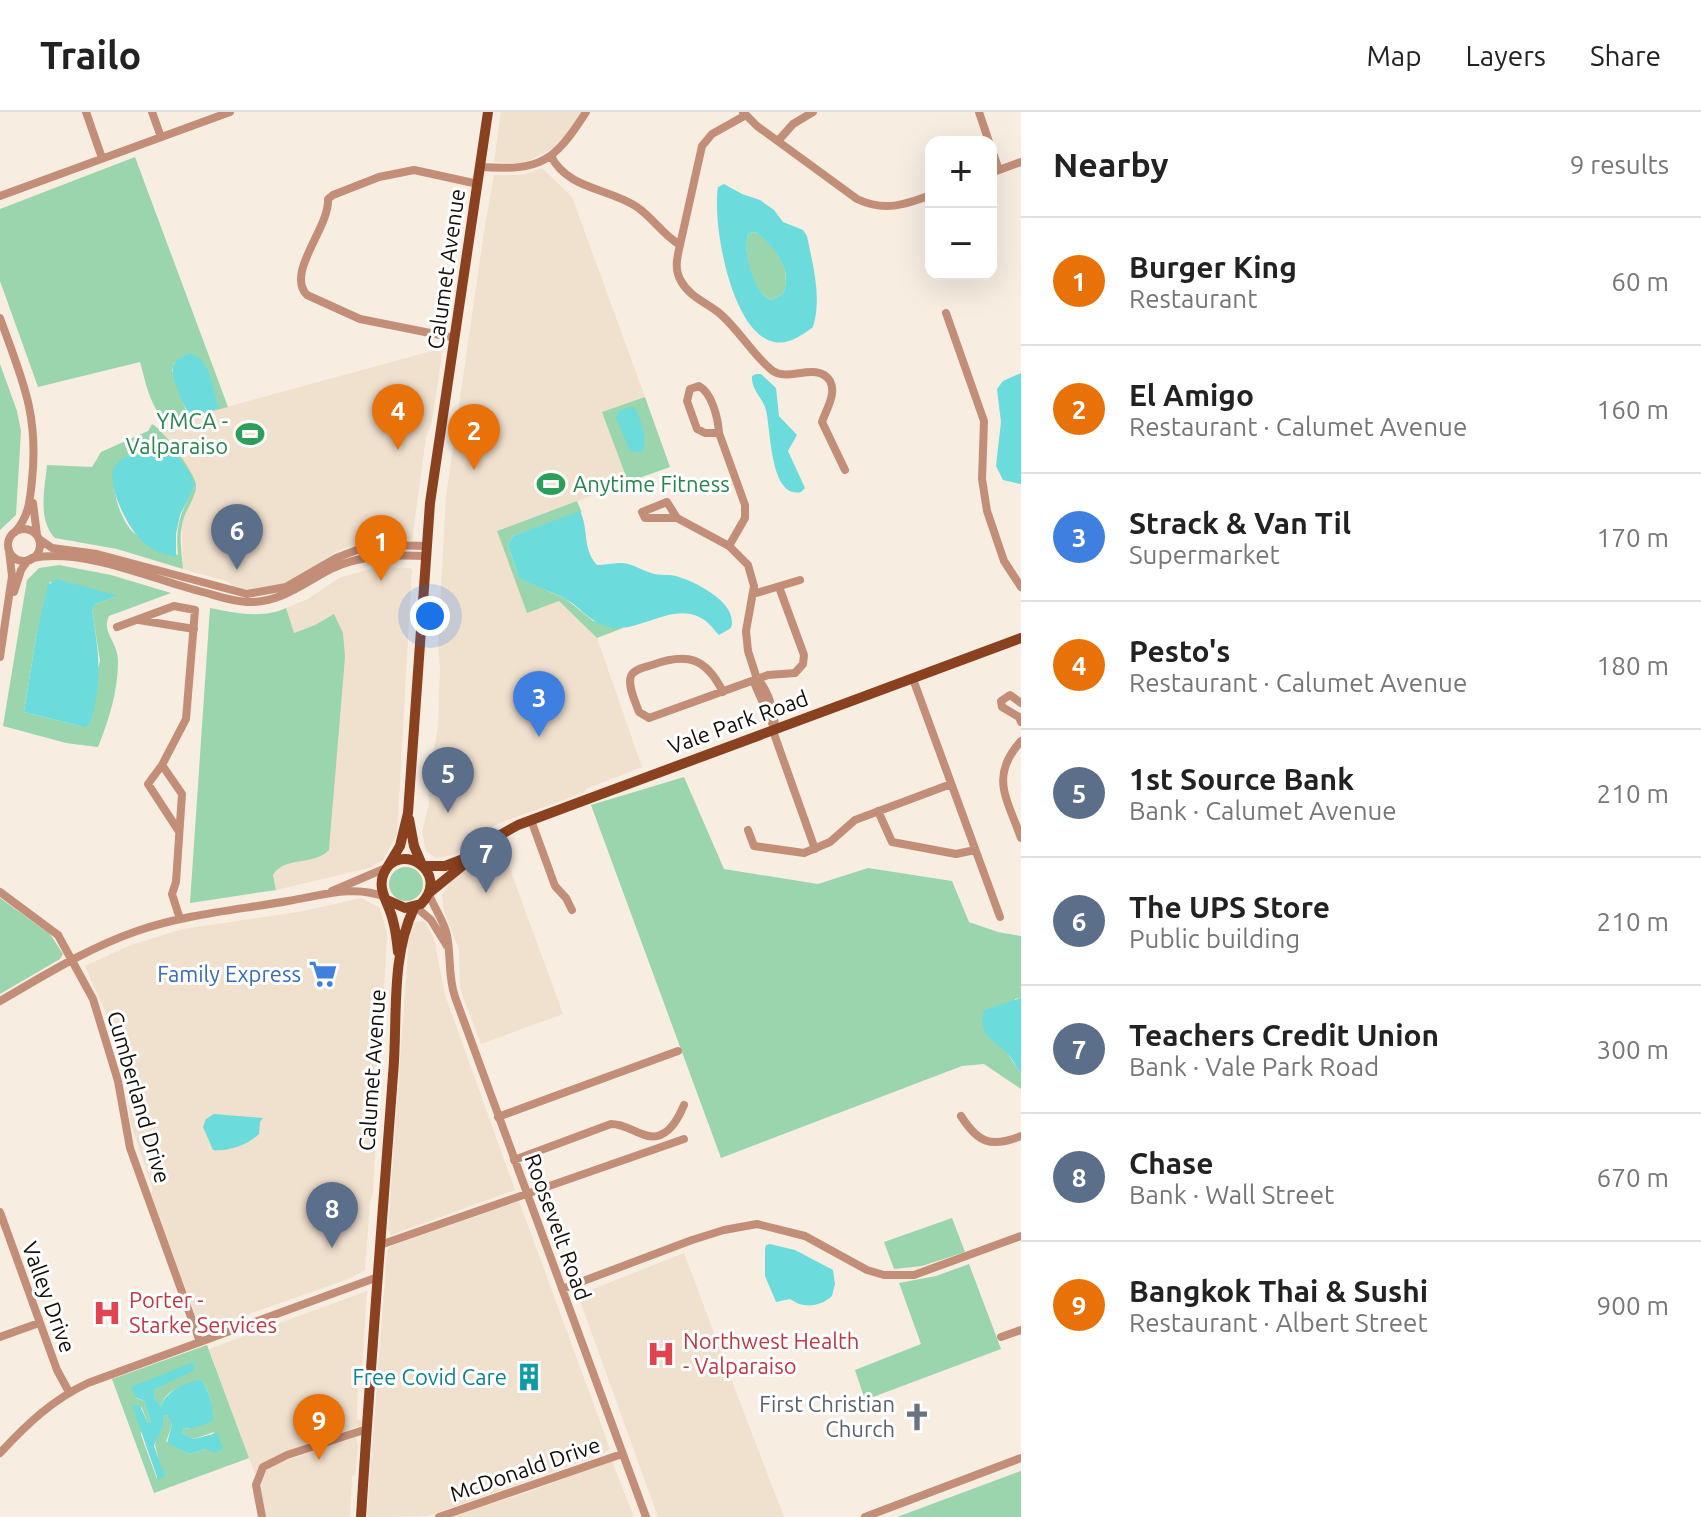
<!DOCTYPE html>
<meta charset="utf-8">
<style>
body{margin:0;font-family:Ubuntu,sans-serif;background:#f2f2f2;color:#222}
.controls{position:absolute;right:24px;top:24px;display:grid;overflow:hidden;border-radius:16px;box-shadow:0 8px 32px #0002}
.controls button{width:72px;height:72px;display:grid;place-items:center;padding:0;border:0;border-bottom:2px solid #e0e0e0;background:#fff;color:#222;font:40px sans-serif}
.you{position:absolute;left:430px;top:504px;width:28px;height:28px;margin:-20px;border:6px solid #fff;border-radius:50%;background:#1a73e8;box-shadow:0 0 0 12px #1a73e833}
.badge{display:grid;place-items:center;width:52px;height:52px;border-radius:50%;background:#1a73e8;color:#fff;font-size:26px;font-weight:700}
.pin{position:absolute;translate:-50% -66px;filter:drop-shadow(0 2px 4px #0008)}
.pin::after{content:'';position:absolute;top:42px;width:28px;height:24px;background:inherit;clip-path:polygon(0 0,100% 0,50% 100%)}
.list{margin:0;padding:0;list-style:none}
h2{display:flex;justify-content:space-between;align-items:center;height:104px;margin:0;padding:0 32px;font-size:34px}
h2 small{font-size:26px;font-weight:400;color:#767676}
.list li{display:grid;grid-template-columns:52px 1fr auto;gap:24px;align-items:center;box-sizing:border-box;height:128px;padding:0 32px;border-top:2px solid #e0e0e0}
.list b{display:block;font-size:30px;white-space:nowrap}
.list p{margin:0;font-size:26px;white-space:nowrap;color:#767676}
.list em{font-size:26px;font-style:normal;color:#767676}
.map{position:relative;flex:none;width:1021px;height:1405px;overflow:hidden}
header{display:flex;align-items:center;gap:48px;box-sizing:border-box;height:112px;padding:0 40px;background:#fff;border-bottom:2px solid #e0e0e0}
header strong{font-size:38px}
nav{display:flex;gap:44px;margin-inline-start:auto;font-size:28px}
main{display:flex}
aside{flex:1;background:#fff}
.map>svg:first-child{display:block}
</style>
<header>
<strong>Trailo</strong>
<nav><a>Map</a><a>Layers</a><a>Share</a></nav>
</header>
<main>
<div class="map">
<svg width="1021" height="1405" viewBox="0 0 1021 1405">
<rect width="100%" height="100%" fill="#f8ede1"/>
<path fill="#f0e0ce" d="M501 0H581L566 24 553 36 529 49 513 51 494 50Z
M542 56 572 85 645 285 603 300 628 370 497 419 527 500 559 488 597 526 642 655 586 677 583 681 497 712 454 743 436 746 426 739 422 721 429 691 428 672 438 614 440 556 438 531 446 384 485 113 494 63H521Z
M443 236 432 309 426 325 412 428 351 434 335 440 302 464 279 474 251 479 236 478 229 470 183 457 182 411 195 382 193 364 163 321 172 313 183 307Z
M377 455 410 456 412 458 397 722 383 748 369 756 276 778 273 763 280 755 329 738 333 691 334 502 315 513 293 521 286 496 308 487 339 466Z
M500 730 563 902 481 932 460 877 459 837 444 799 442 783 451 770 449 767Z
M361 786 380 796 387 822 373 1081 370 1090 365 1158 351 1166 201 1219 151 1082 153 1078 131 1012 125 964 110 910 85 854 131 833 183 817 304 799Z
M424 809 434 826 445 883 515 1078 391 1123 388 1117 409 824 412 811Z
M519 1089 610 1337 600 1343 428 1404 367 1405 387 1139 391 1134Z
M684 1141 744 1301 784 1405H658L578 1183Z
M367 1179 362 1256 358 1274 357 1307 362 1309V1313L274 1345 261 1353 255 1362 209 1237Z
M356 1325 358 1335 355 1363 352 1364 350 1405H265L260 1375 261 1366 270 1354Z
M612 1349 634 1405H451L528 1380Z"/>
<path fill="#9ad5ad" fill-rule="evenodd" d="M135 45 228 295 183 307 172 313C151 302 146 271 140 250L38 275 0 169V97ZM189 241C213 255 211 273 218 296L188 305 172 258 174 251Z
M756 120C775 135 793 156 783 182L771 188C753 180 741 139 749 121Z
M0 252 17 299 21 319 16 403 0 418Z
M645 285 670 355 628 370 602 300Z
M152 312C162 316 194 360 196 372 197 386 184 399 182 413 179 427 182 443 183 457L117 437 55 426C37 408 45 375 47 353L92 355 101 340 148 319ZM118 351 195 373C181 400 175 413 178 443 164 436 144 430 133 420 119 407 107 366 118 351Z
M577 389 582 401 580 400 513 424 508 433 519 466 566 487 593 509 623 516 597 526 559 489 527 501 497 419Z
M59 453 111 463 171 481 109 504C101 520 118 530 118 549 118 579 109 608 98 635L66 631 3 614 27 468 39 456ZM50 470 115 485 95 492 92 497 100 549 83 615 24 600 36 525Z
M210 496C235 501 263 507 286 496L294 521 315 513 334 502 343 521 345 545 329 738C314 754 284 744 273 763L276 778 190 791Z
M684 665 724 757 818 772 868 756 952 769 969 810 998 820 1021 824V886L1015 887 1008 942 1021 962V977L984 952 962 954 721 1046 591 693Z
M389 772a17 17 0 1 1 34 0a17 17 0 1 1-34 0Z
M0 786 50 822 63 842 60 847 0 882Z
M952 1106 965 1140 922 1154 894 1157 884 1130Z
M969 1152 1001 1237 865 1288 855 1258 921 1232 899 1171 936 1164Z
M207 1233 249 1346 154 1381 112 1267ZM195 1256 154 1278V1286L161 1294C165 1277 187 1272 203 1268L212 1291 191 1317 184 1316 182 1321 194 1327 214 1320 206 1337 189 1342 166 1330 172 1313 167 1303 163 1304 155 1333 160 1352 157 1367 141 1323V1294L148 1311H151L144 1289 136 1286Z
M1021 1359V1405H897Z"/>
<path fill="#6bdbdb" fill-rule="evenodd" d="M724 72 742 82 760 88 774 98 783 110 803 118 807 124C813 154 822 185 813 215 802 223 789 233 774 230 731 221 712 111 718 75ZM756 120C775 136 793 156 783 182L771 188C754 181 741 138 749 121Z
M189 241C212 247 212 278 219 296L187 305 188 300C183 293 170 262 173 254 175 248 184 244 189 241Z
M1021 261V372H1020L1003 368 996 354 1001 310 997 277 1003 269Z
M756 262H761L776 276 779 304 797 323 788 339 805 376 801 380C770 387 771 319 766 298 763 286 751 278 752 264Z
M630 295 636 297C641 310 649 328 642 341L630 339 616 305 619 299Z
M171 336 190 361 195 373 180 403 176 422V445C144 441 127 414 117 387 114 378 110 365 114 356 122 340 155 336 171 336Z
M580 399C589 417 582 437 597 453 605 453 613 451 622 451 633 452 641 458 651 461 660 464 668 462 676 464 696 470 739 491 731 516L719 523C714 518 708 509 701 506 670 489 636 525 605 514 589 509 579 494 564 486 550 479 534 474 519 466L508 433 513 424Z
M57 467 115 483V485L95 492 92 497C99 543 103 567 90 612L83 615 24 600 36 525 48 473Z
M1021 886V962C1016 955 1013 947 1006 940 991 925 978 924 984 898Z
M214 1002 263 1006 260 1010 259 1022C249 1032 228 1040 213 1038L203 1015 206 1007Z
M770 1132 795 1138 833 1158 835 1172 832 1184C820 1195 803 1197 790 1187L776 1190 765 1164V1137L766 1133Z
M194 1250V1258L154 1278V1286L161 1294C165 1280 188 1268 203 1268L212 1291 213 1309 191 1317 184 1316 182 1321 194 1327 217 1321 223 1336 215 1341 206 1337 189 1342 167 1331 172 1313 167 1303 163 1304V1314L154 1334 165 1364 158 1368 132 1293 140 1294 148 1311H151L144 1289 135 1285 131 1275Z"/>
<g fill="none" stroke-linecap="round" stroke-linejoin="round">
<path stroke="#c38e78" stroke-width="8" d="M86 0 102 46
M152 0 161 25
M743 0 757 14 857 87C884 100 904 93 931 83
M979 0 989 30
M778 29 793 12 813 0
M991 35 999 58
M551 44C568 78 610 76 637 95 653 106 663 123 680 133 677 146 674 157 681 169 689 184 705 190 718 200 738 216 754 245 773 259 789 270 817 249 830 269 837 281 826 298 822 310L845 358
M481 55C541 59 554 50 586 0
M991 61 1021 50
M0 84 230 0
M680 133 702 34 712 22 746 3
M946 201 984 309 982 367 987 399 1004 449 1021 475
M0 206C22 267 39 302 32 368 30 388 29 405 15 420
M455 226 360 207 307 183C285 161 330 115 328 87L333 83 379 65 414 58 478 72
M719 321C718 306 712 281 699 274L690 277 687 289 697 317 705 321H719L745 393V406L729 434
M33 391 37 423
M677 406H645L642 400 667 390 677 406 729 434 748 453 754 474 746 519 748 539 757 567
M8 433a16 16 0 1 1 32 0a16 16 0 1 1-32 0Z
M39 427 52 436 97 442 247 482 286 475 336 446 362 436 388 433 427 434
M32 446C84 436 149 466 199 479 215 483 230 489 247 490 281 491 302 472 331 457 362 442 393 443 426 444
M14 480 21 458 28 448
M753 482 800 468
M139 508 194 517
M117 515 174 494 195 498 186 607 162 653 182 682 176 770 172 782 180 807
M0 545 12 464 9 438
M757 567C769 578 775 603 775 618L755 573Z
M913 567 1000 805
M723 580C706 546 688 540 652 553 645 555 634 557 631 564 627 574 636 591 639 600L649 606 768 563 795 561 803 552 804 543 779 475
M1021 591 1010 583 1001 589 1002 595 1019 605 1021 610
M773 619 815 737
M1021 629C989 665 1007 686 1021 726
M162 653 148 672 178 718
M878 699 892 730 956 742 975 738
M531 708 555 774 566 786 572 798
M748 718 754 734 804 741 830 730 855 708 951 672
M332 779 386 756
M0 780 58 823 93 887 118 969 130 1036 200 1230
M429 782C434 796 444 809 447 823 451 843 448 865 455 885L646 1405
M416 795 431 808 447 834
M0 889C45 863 88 836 137 819 186 802 237 798 288 789 320 784 354 772 385 785
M961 1004C978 1031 991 1036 1021 1024
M498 1005 678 939
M514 1048 611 1012C623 1012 631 1018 642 1022 664 1032 677 1010 684 993
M0 1100 57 1258 69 1280
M380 1133 684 1027
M562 1177 692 1128 724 1118 757 1112 805 1124 867 1158 884 1163H914L1021 1124
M0 1225 39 1211
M1001 1225 1021 1218
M0 1341C27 1312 52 1288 88 1271L378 1165
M262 1405 256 1373 263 1355 287 1343 367 1317
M439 1405 622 1342
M865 1405 1021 1346"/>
<path stroke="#8a411f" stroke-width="10" d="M409 707 414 734 422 753
M388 754 400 734 408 701 430 391 488 0
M423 754H445L466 746
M430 780 500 723 518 713 1021 526
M387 788 405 796 421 792C452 760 399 728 384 761 376 777 390 793 393 809 396 819 397 830 398 840
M361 1405C370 1258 382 1110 393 963 398 909 390 846 414 796"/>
</g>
<defs>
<symbol id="stadium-bare" viewBox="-9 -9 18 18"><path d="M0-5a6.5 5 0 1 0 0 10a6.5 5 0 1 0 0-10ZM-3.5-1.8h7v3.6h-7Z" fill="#2e9e5b" stroke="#fff" stroke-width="2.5" paint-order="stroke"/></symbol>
<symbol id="supermarket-bare" viewBox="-9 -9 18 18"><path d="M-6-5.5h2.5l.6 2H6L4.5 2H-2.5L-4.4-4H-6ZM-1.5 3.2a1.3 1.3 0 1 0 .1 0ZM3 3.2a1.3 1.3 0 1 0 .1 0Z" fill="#3f7fe0" stroke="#fff" stroke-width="2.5" paint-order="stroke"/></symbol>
<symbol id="hospital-bare" viewBox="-9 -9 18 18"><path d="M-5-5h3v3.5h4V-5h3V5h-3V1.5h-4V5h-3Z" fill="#e0444e" stroke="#fff" stroke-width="2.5" paint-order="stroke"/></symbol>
<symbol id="building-bare" viewBox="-9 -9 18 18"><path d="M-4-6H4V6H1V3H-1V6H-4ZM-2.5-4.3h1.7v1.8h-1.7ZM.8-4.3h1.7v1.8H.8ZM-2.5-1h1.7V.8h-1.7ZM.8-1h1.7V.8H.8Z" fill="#0f9aa8" stroke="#fff" stroke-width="2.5" paint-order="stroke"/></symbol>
<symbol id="church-bare" viewBox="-9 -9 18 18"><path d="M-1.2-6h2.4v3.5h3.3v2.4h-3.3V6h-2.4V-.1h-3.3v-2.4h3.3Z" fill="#6b7280" stroke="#fff" stroke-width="2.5" paint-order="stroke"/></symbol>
</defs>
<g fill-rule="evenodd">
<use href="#stadium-bare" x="230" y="302" width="40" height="40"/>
<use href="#stadium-bare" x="531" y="352" width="40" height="40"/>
<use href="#supermarket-bare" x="303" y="842" width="40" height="40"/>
<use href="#hospital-bare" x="87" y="1181" width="40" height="40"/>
<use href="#hospital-bare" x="641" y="1222" width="40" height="40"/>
<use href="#building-bare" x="509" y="1245" width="40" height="40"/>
<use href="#church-bare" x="897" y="1285" width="40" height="40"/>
</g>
<g text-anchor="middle" stroke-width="6" stroke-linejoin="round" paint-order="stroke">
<g font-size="22" fill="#130f0b" stroke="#fff">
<text transform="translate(446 157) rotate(-82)" y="8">Calumet Avenue</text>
<text transform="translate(738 610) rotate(-20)" y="8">Vale Park Road</text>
<text transform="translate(372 958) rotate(-86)" y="8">Calumet Avenue</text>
<text transform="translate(139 985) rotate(74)" y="8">Cumberland Drive</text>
<text transform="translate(558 1115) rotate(70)" y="8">Roosevelt Road</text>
<text transform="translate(49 1185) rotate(70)" y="8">Valley Drive</text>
<text transform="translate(525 1357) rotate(-19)" y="8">McDonald Drive</text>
</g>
<g font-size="22" fill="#27864d" stroke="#fff" text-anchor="end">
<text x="228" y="317">YMCA -<tspan x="228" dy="25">Valparaiso</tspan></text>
<text x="573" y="380" text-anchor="start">Anytime Fitness</text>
</g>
<g font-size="22" fill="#366cbe" stroke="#fff" text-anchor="end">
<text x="301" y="870">Family Express</text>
</g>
<g font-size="22" fill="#be3a42" stroke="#fff" text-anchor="start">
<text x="129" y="1196">Porter -<tspan x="129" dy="25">Starke Services</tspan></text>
<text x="683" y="1237">Northwest Health<tspan x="683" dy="25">- Valparaiso</tspan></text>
</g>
<g font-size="22" fill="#0d838f" stroke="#fff" text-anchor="end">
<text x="507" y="1273">Free Covid Care</text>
</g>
<g font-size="22" fill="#5b616d" stroke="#fff" text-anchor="end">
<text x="895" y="1300">First Christian<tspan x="895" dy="25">Church</tspan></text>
</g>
</g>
</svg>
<div class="controls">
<button>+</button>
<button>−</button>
</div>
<div class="you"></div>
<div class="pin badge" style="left:381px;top:469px;background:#e8710a">1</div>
<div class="pin badge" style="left:474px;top:358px;background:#e8710a">2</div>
<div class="pin badge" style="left:539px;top:625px;background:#3f7fe0">3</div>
<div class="pin badge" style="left:398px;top:338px;background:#e8710a">4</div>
<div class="pin badge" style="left:448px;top:701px;background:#5c6f8a">5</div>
<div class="pin badge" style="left:237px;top:458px;background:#5c6f8a">6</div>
<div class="pin badge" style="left:486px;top:781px;background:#5c6f8a">7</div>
<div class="pin badge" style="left:332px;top:1136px;background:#5c6f8a">8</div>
<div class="pin badge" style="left:319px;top:1348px;background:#e8710a">9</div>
</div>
<aside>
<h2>Nearby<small>9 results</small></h2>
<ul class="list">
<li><span class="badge" style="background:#e8710a">1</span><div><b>Burger King</b><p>Restaurant</p></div><em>60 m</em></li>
<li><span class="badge" style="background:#e8710a">2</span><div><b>El Amigo</b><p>Restaurant · Calumet Avenue</p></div><em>160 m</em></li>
<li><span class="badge" style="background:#3f7fe0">3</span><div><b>Strack &amp; Van Til</b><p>Supermarket</p></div><em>170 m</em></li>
<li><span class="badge" style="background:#e8710a">4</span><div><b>Pesto's</b><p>Restaurant · Calumet Avenue</p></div><em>180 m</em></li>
<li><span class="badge" style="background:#5c6f8a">5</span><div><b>1st Source Bank</b><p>Bank · Calumet Avenue</p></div><em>210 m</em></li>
<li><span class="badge" style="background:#5c6f8a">6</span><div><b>The UPS Store</b><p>Public building</p></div><em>210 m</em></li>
<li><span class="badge" style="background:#5c6f8a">7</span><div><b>Teachers Credit Union</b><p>Bank · Vale Park Road</p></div><em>300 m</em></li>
<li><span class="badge" style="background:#5c6f8a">8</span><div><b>Chase</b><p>Bank · Wall Street</p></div><em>670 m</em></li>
<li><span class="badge" style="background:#e8710a">9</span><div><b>Bangkok Thai &amp; Sushi</b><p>Restaurant · Albert Street</p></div><em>900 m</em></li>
</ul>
</aside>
</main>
